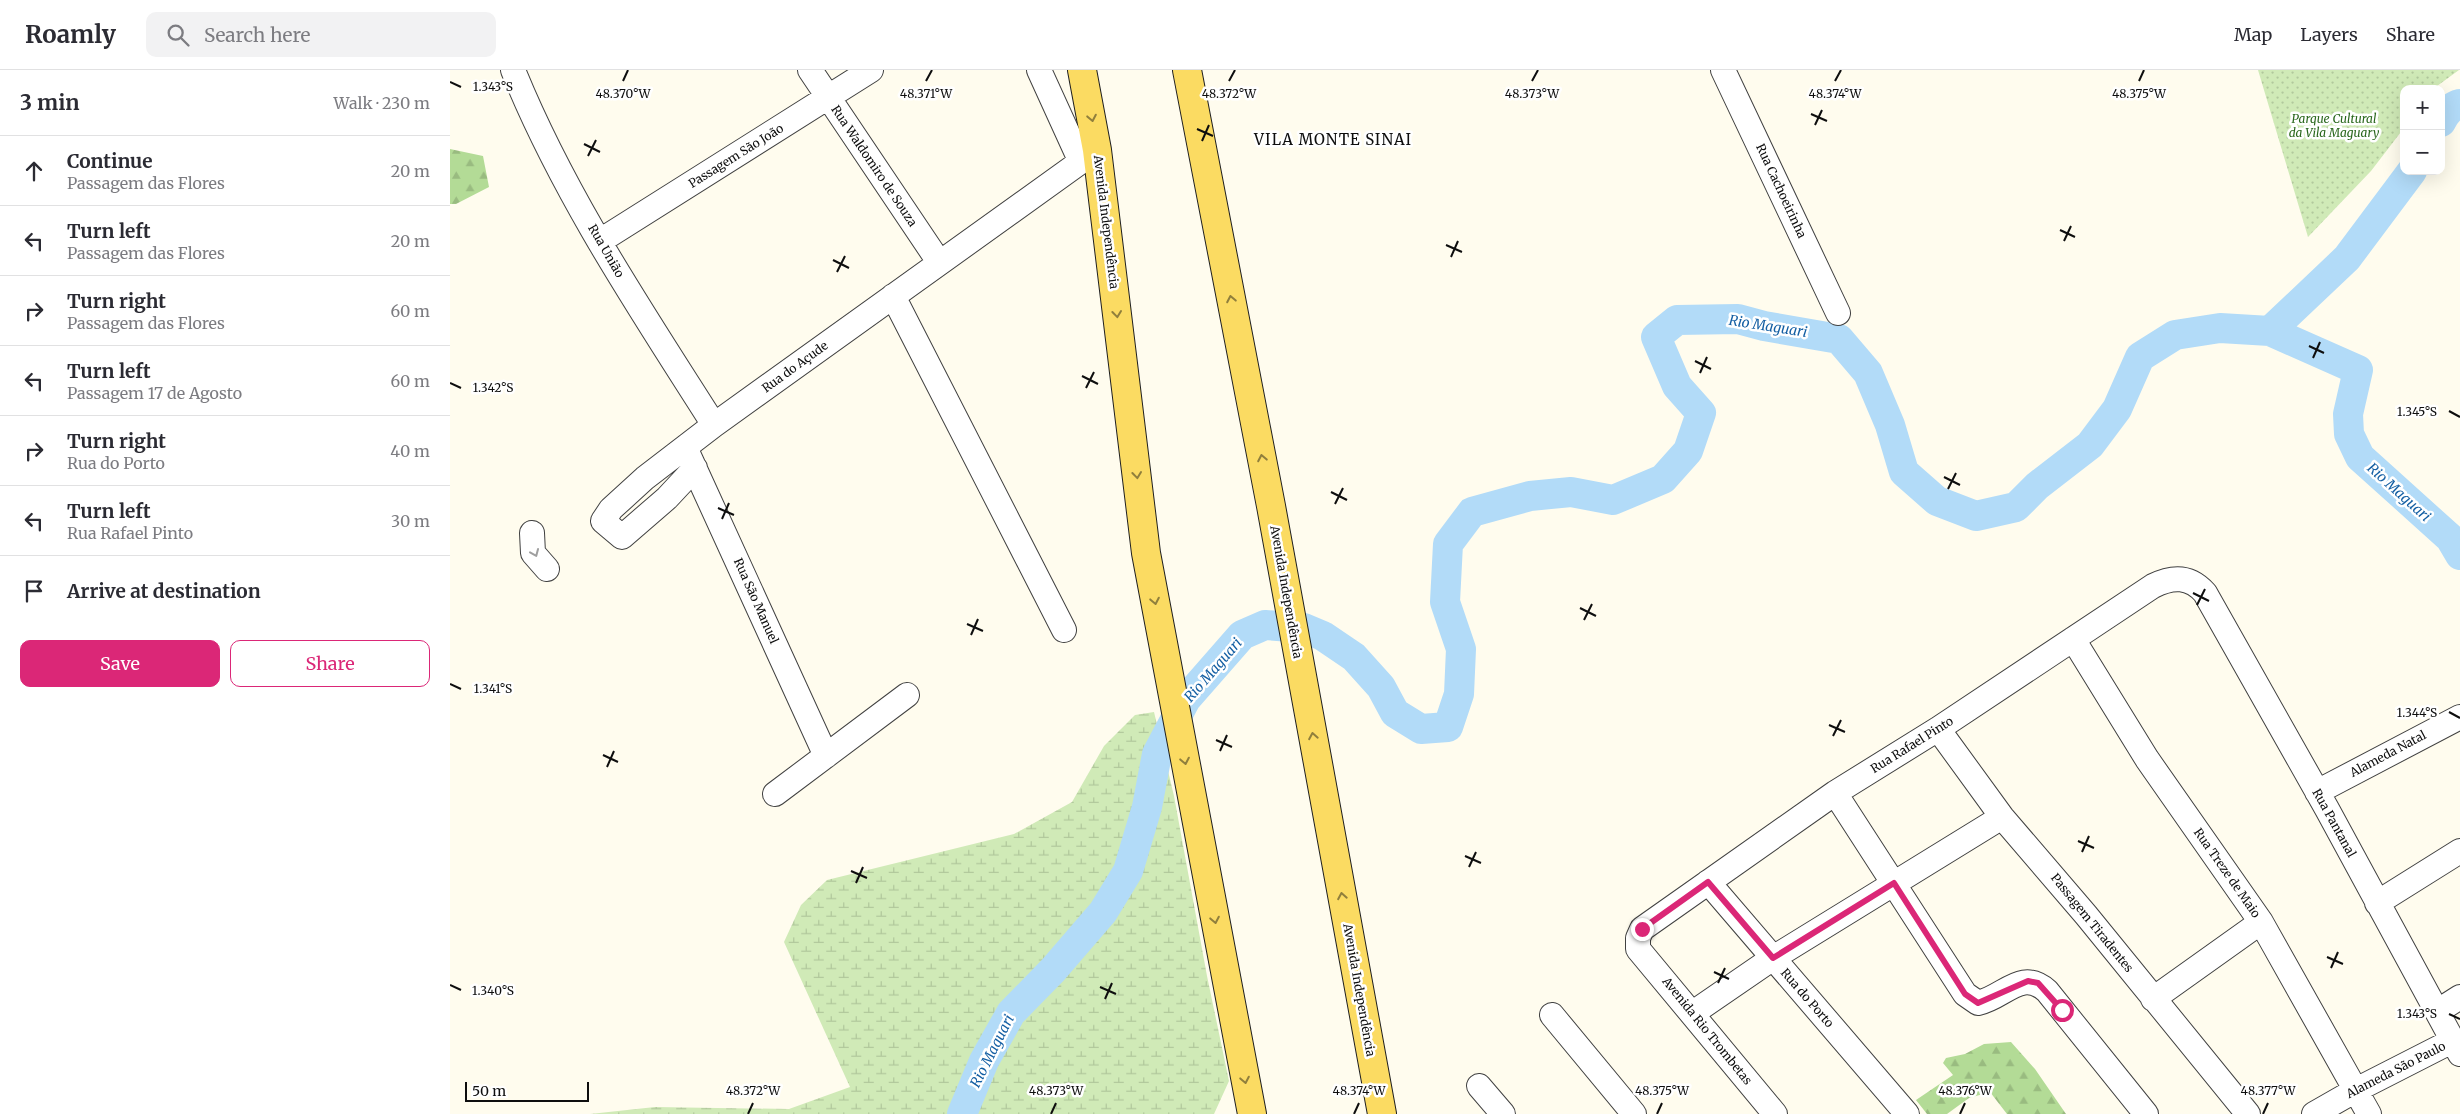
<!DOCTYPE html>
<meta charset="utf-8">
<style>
body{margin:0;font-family:Merriweather,serif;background:#f2f2f3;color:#2b2b33}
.controls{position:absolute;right:15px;top:15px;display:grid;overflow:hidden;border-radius:10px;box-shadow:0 5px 20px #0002}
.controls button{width:45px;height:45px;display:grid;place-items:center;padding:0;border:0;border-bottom:1px solid #e1e1e2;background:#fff;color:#2b2b33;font:25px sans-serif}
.scale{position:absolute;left:15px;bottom:12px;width:124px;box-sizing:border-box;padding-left:5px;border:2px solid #0e0e0e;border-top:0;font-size:14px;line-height:18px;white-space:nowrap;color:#0e0e0e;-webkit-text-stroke:4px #fff;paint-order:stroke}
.stop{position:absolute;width:15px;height:15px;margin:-11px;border:4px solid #db2777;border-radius:50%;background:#fff}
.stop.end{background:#db2777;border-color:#fff;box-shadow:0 1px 5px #0008}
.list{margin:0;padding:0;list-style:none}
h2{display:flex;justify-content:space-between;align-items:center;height:65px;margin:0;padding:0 20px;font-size:21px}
h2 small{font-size:16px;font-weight:400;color:#7c7c81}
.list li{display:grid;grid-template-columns:32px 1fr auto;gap:15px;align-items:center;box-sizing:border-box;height:70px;padding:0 20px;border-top:1px solid #e1e1e2}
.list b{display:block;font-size:19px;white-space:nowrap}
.list p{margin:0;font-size:16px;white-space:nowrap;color:#7c7c81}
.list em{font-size:16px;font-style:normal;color:#7c7c81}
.actions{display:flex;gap:10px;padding:15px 20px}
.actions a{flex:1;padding:11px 0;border:1px solid #db2777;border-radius:10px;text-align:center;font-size:18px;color:#db2777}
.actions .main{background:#db2777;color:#fff}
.icon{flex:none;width:28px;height:28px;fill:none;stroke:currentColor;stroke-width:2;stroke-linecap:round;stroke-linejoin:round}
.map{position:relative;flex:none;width:2010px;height:1044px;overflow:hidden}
header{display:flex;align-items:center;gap:30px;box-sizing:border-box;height:70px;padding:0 25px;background:#fff;border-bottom:1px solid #e1e1e2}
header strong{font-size:24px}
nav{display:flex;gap:28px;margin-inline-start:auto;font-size:18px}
.search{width:350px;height:45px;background:#f2f2f3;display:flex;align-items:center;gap:12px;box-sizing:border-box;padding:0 18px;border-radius:10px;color:#7c7c81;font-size:19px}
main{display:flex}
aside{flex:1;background:#fff}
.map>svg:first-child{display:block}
</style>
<header>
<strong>Roamly</strong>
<div class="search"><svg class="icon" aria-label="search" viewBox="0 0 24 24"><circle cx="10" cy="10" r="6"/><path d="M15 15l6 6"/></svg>Search here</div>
<nav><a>Map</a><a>Layers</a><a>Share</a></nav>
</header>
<main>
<aside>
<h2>3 min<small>Walk · 230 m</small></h2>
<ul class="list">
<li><svg class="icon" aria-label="ahead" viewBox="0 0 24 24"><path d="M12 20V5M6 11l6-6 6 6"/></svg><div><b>Continue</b><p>Passagem das Flores</p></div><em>20 m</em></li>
<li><svg class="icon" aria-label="left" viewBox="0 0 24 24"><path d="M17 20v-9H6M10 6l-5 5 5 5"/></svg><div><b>Turn left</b><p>Passagem das Flores</p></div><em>20 m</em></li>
<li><svg class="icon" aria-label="right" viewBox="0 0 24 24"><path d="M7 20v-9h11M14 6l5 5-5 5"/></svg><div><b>Turn right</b><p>Passagem das Flores</p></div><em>60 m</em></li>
<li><svg class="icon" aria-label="left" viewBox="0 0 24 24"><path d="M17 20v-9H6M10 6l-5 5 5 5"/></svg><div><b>Turn left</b><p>Passagem 17 de Agosto</p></div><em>60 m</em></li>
<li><svg class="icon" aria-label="right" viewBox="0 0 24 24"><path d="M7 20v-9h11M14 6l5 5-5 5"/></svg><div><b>Turn right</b><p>Rua do Porto</p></div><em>40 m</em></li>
<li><svg class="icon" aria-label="left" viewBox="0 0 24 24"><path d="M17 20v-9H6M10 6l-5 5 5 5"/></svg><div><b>Turn left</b><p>Rua Rafael Pinto</p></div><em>30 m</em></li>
<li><svg class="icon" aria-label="arrive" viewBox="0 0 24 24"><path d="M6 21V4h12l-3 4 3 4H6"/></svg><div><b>Arrive at destination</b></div></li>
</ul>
<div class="actions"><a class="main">Save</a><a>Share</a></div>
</aside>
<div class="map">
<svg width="2010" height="1044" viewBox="0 0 2010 1044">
<defs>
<pattern id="forest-firs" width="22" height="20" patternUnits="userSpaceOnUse" patternTransform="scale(1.25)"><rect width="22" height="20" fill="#b3db96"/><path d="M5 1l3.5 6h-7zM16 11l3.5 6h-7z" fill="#99bb80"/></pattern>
<pattern id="wetland-marsh" width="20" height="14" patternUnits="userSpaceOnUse" patternTransform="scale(1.25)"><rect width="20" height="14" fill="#d0eab7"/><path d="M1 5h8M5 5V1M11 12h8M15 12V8" fill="none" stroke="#b1c89c"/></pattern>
<pattern id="park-dots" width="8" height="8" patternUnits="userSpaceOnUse" patternTransform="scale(1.25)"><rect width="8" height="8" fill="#d0eab7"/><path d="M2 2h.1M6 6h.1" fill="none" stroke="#b1c89c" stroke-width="1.8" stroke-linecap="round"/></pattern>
</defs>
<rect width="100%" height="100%" fill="#fffcee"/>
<path fill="url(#forest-firs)" d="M0 79 33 86 39 117 6 134H0Z
M1561 972 1585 999 1616 1044H1557L1540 1022 1519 1028 1497 1044H1477L1466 1030 1503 1005 1493 993 1496 988 1515 984 1534 974Z"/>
<path fill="url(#wetland-marsh)" d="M704 642 724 726 757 906 779 1011 764 1044H140L205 1037 339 1039 400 1017 334 872 351 835 377 810 564 764 622 732 654 676 685 645Z"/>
<path fill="url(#park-dots)" d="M1808 0H2009L1983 19H1954V58L1921 101 1858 167Z"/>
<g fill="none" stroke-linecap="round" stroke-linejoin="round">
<path stroke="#b2dbf8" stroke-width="30" d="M1991 52C1995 44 2001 36 2010 34
M1820 261 1908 300 1898 344 1899 364 1910 387 2000 468 2010 485
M512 1044 534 991 561 943 603 900 653 842 678 801 697 737 707 684 736 629 792 565 815 555 854 558 873 566 904 587 931 617 945 643 971 659 998 657 1009 624 1011 579 995 532 998 474 1022 442 1080 426 1121 422 1163 430 1213 409 1238 381 1251 343 1227 316 1206 267 1227 250 1288 249 1314 256 1389 269 1418 303 1440 355 1454 402 1487 431 1526 446 1566 437 1587 416 1640 375 1667 339 1690 287 1725 265 1770 258 1820 261 1897 188 1962 101"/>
<defs>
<path id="minor" d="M63 0C114 126 191 240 264 355
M360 0 489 192
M589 0 630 90
M1273 0 1388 243
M150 171 421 0
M443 226 614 560
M239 386 376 686
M245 398 217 428 172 467 153 451 161 439 195 408 264 355 647 80
M82 463 83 483 97 499
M1623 569 1697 689 1811 852 1919 1044
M1488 659 1552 747 1636 845 1798 1044
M1867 722 2010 647
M1385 723 1515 924 1528 933C1555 927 1571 898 1597 921L1696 1044
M325 724 457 625
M1258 812 1457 1044
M1927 833 2010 781
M1703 929 1811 852
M1988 941 2010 927
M1243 943 1323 888 1552 747
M1102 945 1184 1044
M1029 1016 1053 1044
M1325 1044 1188 879V868L1192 859 1385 723 1488 659 1703 516C1723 506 1740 506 1755 523L1877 739 2010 984
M1864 1044 1906 1020 2002 971"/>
<path id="major" d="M632 0 647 80 696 483 802 1044
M737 0 821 436 932 1044"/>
</defs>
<use href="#minor" stroke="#414141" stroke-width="26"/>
<use href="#major" stroke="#1f1f1f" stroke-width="30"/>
<use href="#minor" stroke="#fff" stroke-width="24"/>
<use href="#major" stroke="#fbdb62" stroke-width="28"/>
</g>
<defs><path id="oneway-chevron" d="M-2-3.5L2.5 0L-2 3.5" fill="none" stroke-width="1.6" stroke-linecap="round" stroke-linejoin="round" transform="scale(1.25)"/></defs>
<g stroke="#907f3c">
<use href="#oneway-chevron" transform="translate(642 48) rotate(79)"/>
<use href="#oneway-chevron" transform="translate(781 229) rotate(-101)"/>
<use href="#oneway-chevron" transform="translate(667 244) rotate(83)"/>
<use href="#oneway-chevron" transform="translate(812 388) rotate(-101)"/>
<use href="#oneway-chevron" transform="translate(687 405) rotate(83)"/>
<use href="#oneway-chevron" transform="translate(705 531) rotate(79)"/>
<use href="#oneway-chevron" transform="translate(863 666) rotate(-100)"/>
<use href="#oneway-chevron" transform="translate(735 691) rotate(79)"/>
<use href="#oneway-chevron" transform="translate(892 826) rotate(-100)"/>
<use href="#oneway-chevron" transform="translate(765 850) rotate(79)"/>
<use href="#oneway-chevron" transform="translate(795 1010) rotate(79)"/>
</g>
<use stroke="#9f9f9f" href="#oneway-chevron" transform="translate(85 483) rotate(67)"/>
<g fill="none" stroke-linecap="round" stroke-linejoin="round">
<path stroke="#db2777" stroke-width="6" d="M1192 859 1258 812 1323 888 1444 813 1515 924 1528 933 1578 911 1588 913 1612 940"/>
</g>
<path fill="none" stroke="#0e0e0e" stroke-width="2" d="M173 11 178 0M476 11 482 0M779 11 785 0M1082 11 1088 0M1385 11 1391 0M1689 11 1694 0M0 12 11 17M1361 44 1377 51M1365 55 1372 40M747 59 763 66M752 71 759 55M134 74 150 82M138 86 146 70M1610 160 1625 167M1614 171 1621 156M996 175 1012 182M1001 187 1008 171M383 190 399 198M387 202 395 186M1859 276 1874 283M1863 288 1870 272M1245 291 1261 299M1250 303 1257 287M632 306 648 314M0 313 11 318M636 318 644 302M1999 341 2010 347M1494 407 1510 415M1498 419 1506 403M881 422 897 430M885 434 893 418M268 438 284 445M272 449 279 433M1743 523 1759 531M1747 535 1755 519M1130 538 1146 546M1134 550 1142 534M517 554 533 561M521 565 528 549M0 614 11 619M1999 642 2010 648M1379 655 1395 662M1383 666 1391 650M766 670 782 677M770 681 777 665M153 685 168 692M157 697 164 681M1628 771 1644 778M1632 782 1639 766M1015 786 1031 793M1019 797 1026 782M401 801 417 808M406 813 413 797M1877 887 1893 894M1881 898 1888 882M1264 902 1279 909M1268 913 1275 898M0 915 11 920M650 917 666 924M655 929 662 913M1999 944 2010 949M298 1044 303 1033M601 1044 606 1033M904 1044 909 1033M1207 1044 1212 1033M1510 1044 1515 1033M1813 1044 1818 1033"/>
<g text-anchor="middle" stroke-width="5" stroke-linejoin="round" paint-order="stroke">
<g font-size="12" font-style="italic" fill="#29671c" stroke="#fff">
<text x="1884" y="53">Parque Cultural<tspan x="1884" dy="14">da Vila Maguary</tspan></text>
</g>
<g font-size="12" fill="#0e0e0e" stroke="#fff">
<text transform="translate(286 86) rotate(-32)" y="4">Passagem São João</text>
<text transform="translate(424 96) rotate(56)" y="4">Rua Waldomiro de Souza</text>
<text transform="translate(1331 121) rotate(65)" y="4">Rua Cachoeirinha</text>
<text transform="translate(656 152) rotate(83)" y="4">Avenida Independência</text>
<text transform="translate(156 181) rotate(60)" y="4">Rua União</text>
<text transform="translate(345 297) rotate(-36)" y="4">Rua do Açude</text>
<text transform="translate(836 522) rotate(80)" y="4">Avenida Independência</text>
<text transform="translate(306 531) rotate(66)" y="4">Rua São Manuel</text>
<text transform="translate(1462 675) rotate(-32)" y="4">Rua Rafael Pinto</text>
<text transform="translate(1938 684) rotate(-28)" y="4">Alameda Natal</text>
<text transform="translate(1884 753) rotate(61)" y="4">Rua Pantanal</text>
<text transform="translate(1777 803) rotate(55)" y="4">Rua Treze de Maio</text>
<text transform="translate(1642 853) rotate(51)" y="4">Passagem Tiradentes</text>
<text transform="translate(909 920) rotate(80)" y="4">Avenida Independência</text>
<text transform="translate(1357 928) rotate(49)" y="4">Rua do Porto</text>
<text transform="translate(1257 961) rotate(51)" y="4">Avenida Rio Trombetas</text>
<text transform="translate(1946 1000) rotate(-27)" y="4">Alameda São Paulo</text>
</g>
<g font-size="14" font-style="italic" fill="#145fa3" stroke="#fff">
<text transform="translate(1318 256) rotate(9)" y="5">Rio Maguari</text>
<text transform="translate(1949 422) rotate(42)" y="5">Rio Maguari</text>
<text transform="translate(763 600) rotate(-49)" y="5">Rio Maguari</text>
<text transform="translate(542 981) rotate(-63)" y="5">Rio Maguari</text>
</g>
<g font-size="15" letter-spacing="1" fill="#0e0e0e" stroke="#fff">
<text x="883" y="75">VILA MONTE SINAI</text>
</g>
</g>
<g font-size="12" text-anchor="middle" fill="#0e0e0e" stroke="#fff" stroke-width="5" stroke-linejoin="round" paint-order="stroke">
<text x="43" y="21">1.343°S</text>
<text x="173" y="28">48.370°W</text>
<text x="476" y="28">48.371°W</text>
<text x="779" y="28">48.372°W</text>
<text x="1082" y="28">48.373°W</text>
<text x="1385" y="28">48.374°W</text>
<text x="1689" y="28">48.375°W</text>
<text x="43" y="322">1.342°S</text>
<text x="1967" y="346">1.345°S</text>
<text x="43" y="623">1.341°S</text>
<text x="1967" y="647">1.344°S</text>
<text x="43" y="925">1.340°S</text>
<text x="1967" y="948">1.343°S</text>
<text x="303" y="1025">48.372°W</text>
<text x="606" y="1025">48.373°W</text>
<text x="909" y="1025">48.374°W</text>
<text x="1212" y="1025">48.375°W</text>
<text x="1818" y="1025">48.377°W</text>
<text x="1515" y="1025">48.376°W</text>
</g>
</svg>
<div class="controls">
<button>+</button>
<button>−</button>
</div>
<div class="scale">50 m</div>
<div class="stop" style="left:1612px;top:940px"></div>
<div class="stop end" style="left:1192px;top:859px"></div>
</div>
</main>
